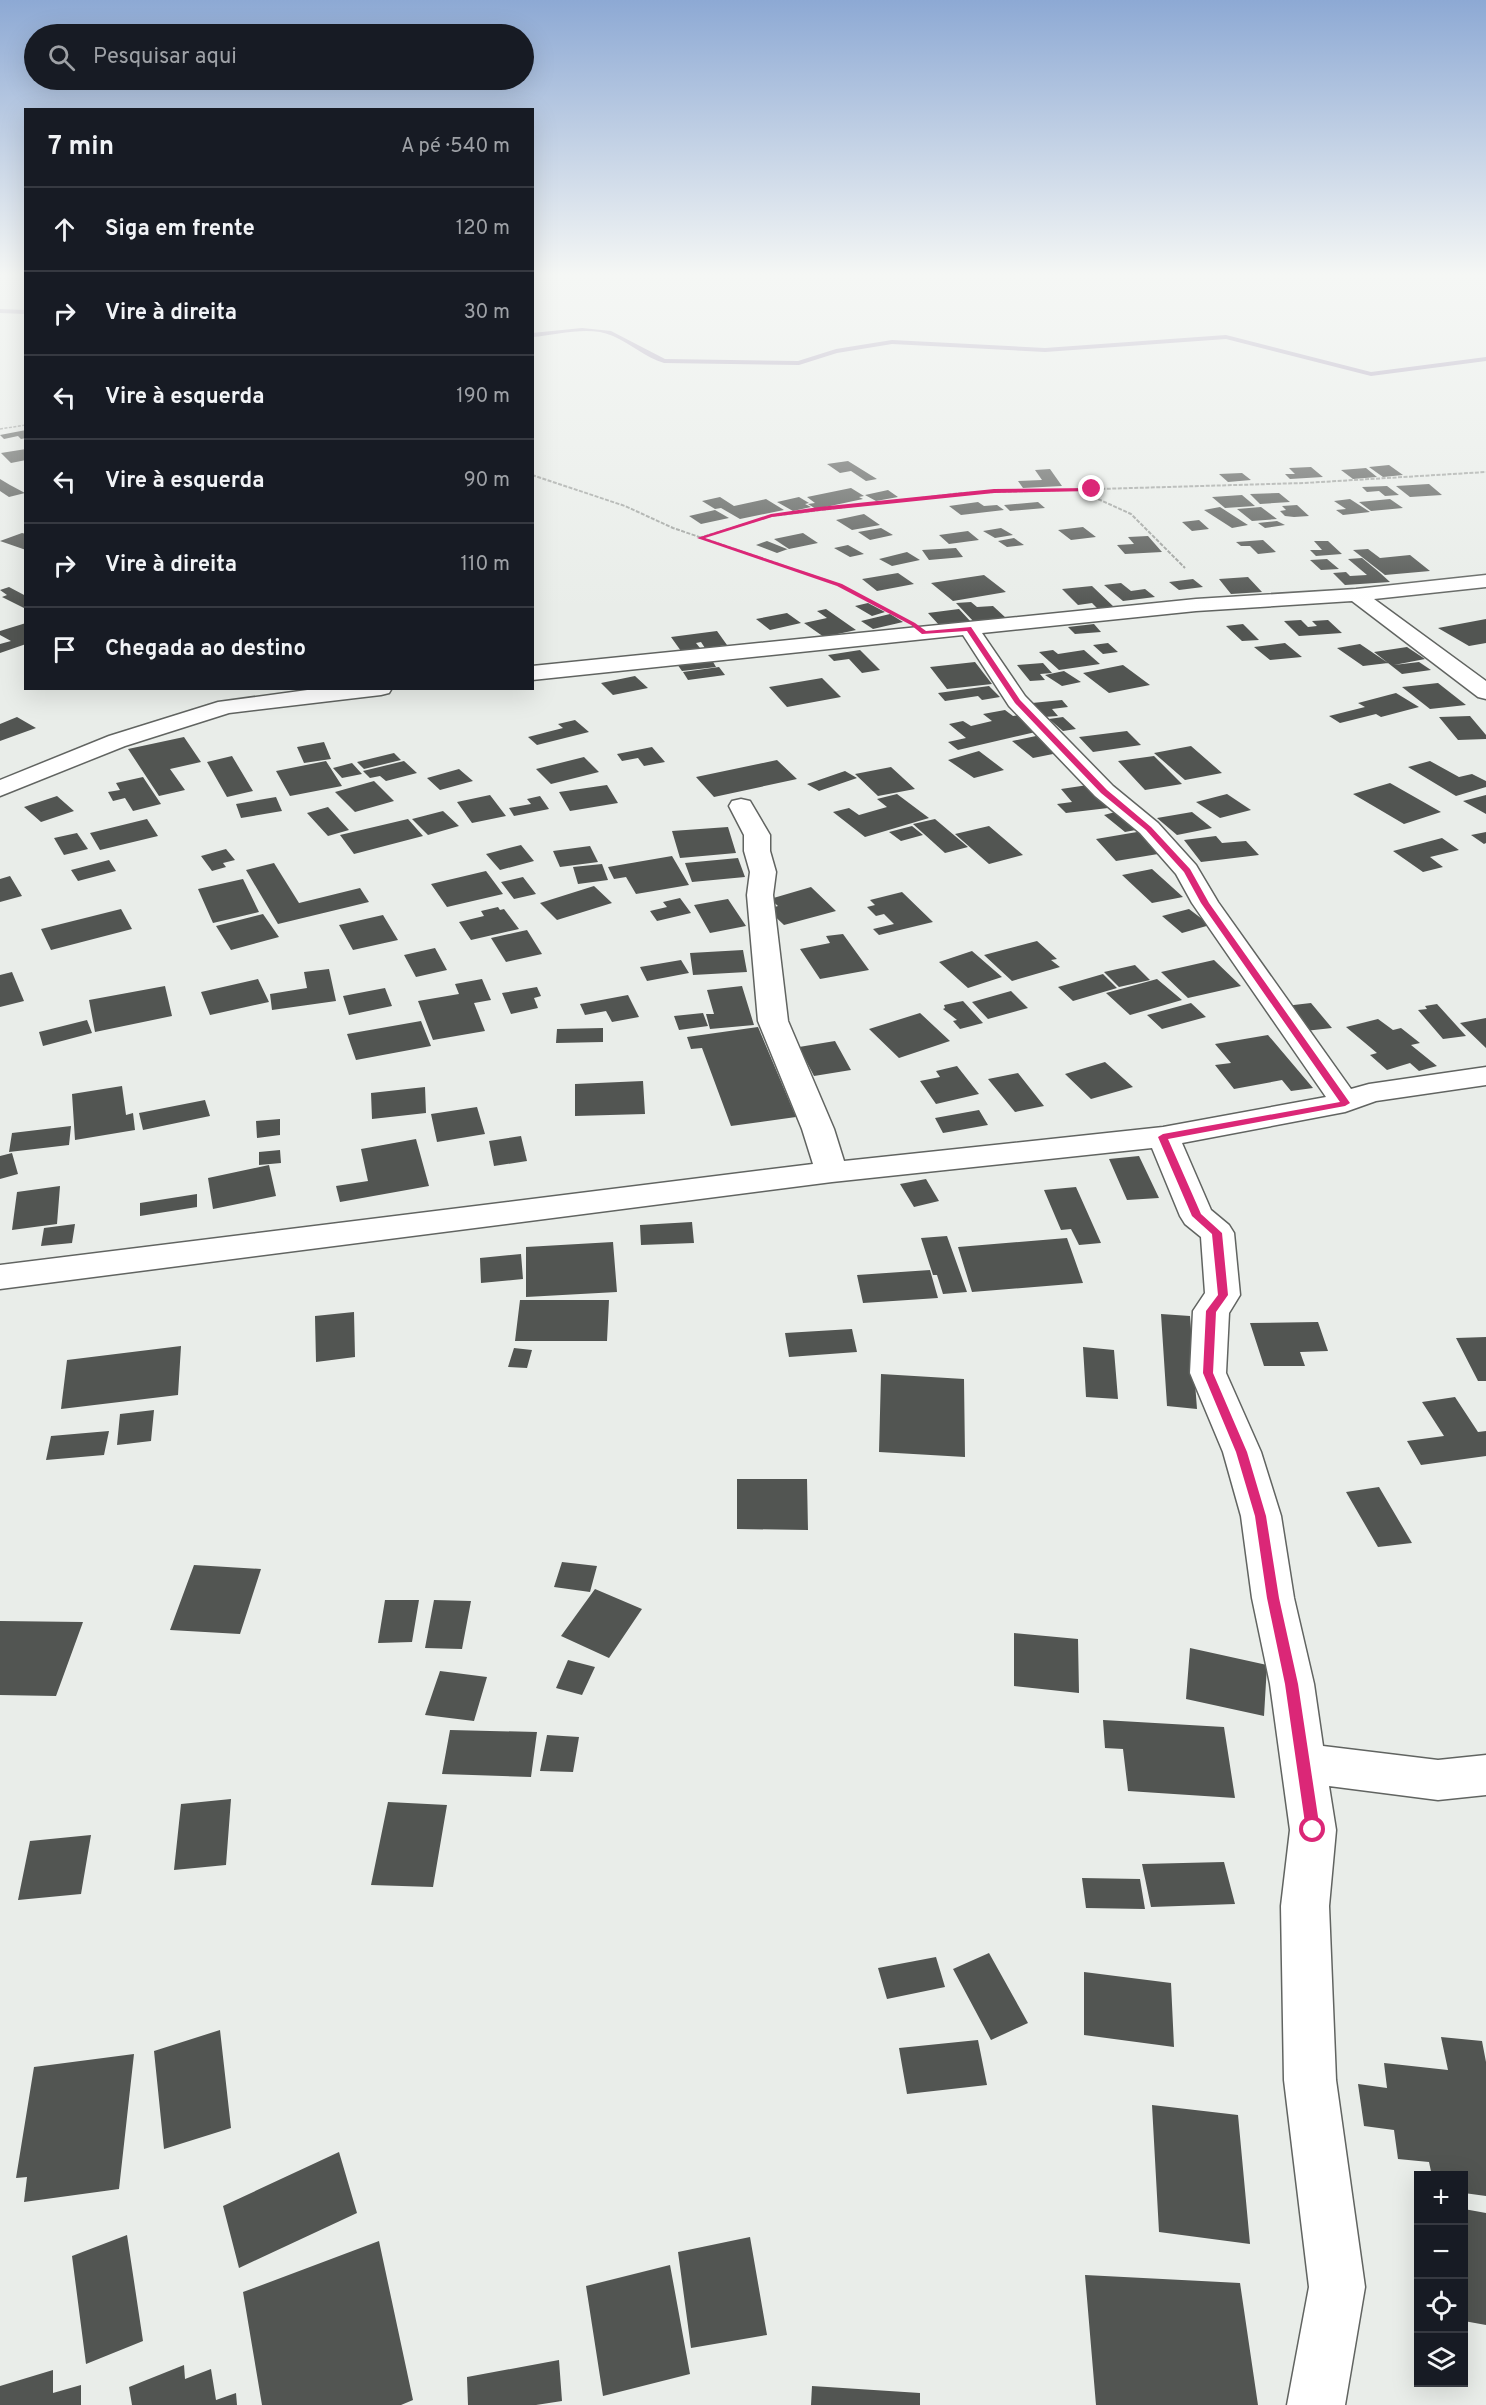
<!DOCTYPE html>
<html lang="pt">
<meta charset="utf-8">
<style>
body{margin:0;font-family:Overpass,sans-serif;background:#242831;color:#f1f3f6}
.controls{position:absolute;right:18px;bottom:18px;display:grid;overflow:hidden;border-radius:0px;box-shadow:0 6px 24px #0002}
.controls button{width:54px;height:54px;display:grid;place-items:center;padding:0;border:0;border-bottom:2px solid #363941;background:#171b24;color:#f1f3f6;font:30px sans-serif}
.stop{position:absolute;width:18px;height:18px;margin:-14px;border:4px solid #db2777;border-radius:50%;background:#fff}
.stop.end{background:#db2777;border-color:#fff;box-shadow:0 2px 6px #0008}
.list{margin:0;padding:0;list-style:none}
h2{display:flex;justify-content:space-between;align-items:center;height:78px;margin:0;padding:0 24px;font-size:26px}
h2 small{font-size:20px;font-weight:400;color:#9ea1a6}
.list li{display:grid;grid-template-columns:39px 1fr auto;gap:18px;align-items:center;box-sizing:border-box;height:84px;padding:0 24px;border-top:2px solid #363941}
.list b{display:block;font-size:22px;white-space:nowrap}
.list em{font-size:20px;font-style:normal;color:#9ea1a6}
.icon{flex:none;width:33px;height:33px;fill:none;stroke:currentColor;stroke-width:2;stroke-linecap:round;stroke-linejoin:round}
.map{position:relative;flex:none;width:1486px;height:2405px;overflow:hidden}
.search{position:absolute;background:#171b24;box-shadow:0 6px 24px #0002;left:24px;top:24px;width:510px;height:66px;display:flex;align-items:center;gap:15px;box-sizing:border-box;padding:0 21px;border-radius:33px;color:#9ea1a6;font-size:22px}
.panel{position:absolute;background:#171b24;box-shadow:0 6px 24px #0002;left:24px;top:108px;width:510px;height:582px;border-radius:0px}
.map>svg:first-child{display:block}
</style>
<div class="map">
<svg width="1486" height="2405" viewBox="0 0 1486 2405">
<rect width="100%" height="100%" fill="#e9ede9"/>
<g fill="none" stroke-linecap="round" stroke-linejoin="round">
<path fill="#a598b6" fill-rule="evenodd" d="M0 309 26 310V314L0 313Z
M582 328 611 331 665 359 798 361 836 349 892 340 1045 348 1226 335 1371 372 1486 357V361L1371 376 1226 339 1045 352 892 344 837 353 799 365 664 363C645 357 631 344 613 336 589 325 558 335 532 337V333Z"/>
</g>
<path fill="#525552" d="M26 430V438L21 439 18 436 4 439 0 435Z
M26 449V460L11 463 1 453Z
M848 461 877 479 866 481 851 471 840 473 827 464Z
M1389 465 1403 475 1383 477 1369 467Z
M1311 467 1323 477 1290 479 1285 474H1295L1289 468Z
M1366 468 1377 477 1353 479 1341 470Z
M1050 469 1062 486 1023 488 1018 481 1042 480 1035 470Z
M1242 473 1251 480 1228 482 1219 474Z
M0 479 10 485 25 493 9 497 0 491Z
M1429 484 1442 495 1410 497 1396 486Z
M1387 486 1399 495 1385 496 1379 491 1367 492 1362 487Z
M851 488 864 496 859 497 863 499 816 509 808 504 815 503 807 497Z
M888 490 898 497 876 501 865 495Z
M1279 493 1290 502 1260 504 1250 494Z
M1242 495 1255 506 1225 508 1212 497Z
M720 497 734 506 766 499 784 510 740 519 721 508 715 509 702 501Z
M799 497 809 503 805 504 811 507 793 511 777 502Z
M1350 499 1370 512 1343 515 1336 510 1346 509 1334 501Z
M1390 499 1403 508 1371 511 1359 502Z
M978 502 984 506 997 505 1004 510 961 515 949 506Z
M1038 502 1045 508 1010 511 1004 505Z
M1297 505 1309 516 1294 517 1285 516 1280 511 1286 510 1282 506Z
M1220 507 1248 525 1232 528 1204 510Z
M1261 507 1277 519 1252 521 1237 509Z
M715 510 729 518 701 524 689 516Z
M864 514 880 525 852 530 836 520Z
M1199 520 1209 529 1192 531 1182 522Z
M1277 521 1285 525 1265 528 1258 523Z
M1083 527 1096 537 1071 540 1058 530Z
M881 528 893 535 870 540 858 532Z
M1001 528 1013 535 995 538 983 531Z
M968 531 979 540 949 544 939 535Z
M22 533 26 534V550L0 541Z
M803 533 818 543 789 549 774 539Z
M1148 536 1162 552 1125 554 1117 545 1134 544 1128 537Z
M1014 538 1024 545 1007 547 998 541Z
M1263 540 1276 552 1258 554 1250 546H1241L1236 542Z
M767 541 787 549H788L777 553 756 545Z
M1314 541H1328L1342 554 1316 556 1310 550H1322Z
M848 545 864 554 850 557 834 548Z
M956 548 963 557 929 560 922 550Z
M1368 549 1380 558 1410 555 1430 571 1385 575 1353 550Z
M907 552 920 560 892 566 879 559Z
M1362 558 1379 572 1390 582 1345 585 1333 573 1346 572 1350 576 1367 575 1348 559Z
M1327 559 1339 569 1321 570 1310 560Z
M898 573 914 584 877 591 862 579Z
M984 575 1006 592 953 601 931 583Z
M1248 577 1262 592 1231 594 1219 579Z
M1193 579 1203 587 1179 590 1169 582Z
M1121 583 1131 591 1145 589 1155 597 1123 601 1104 585Z
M1092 586 1114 607 1098 609 1092 603 1078 605 1062 589Z
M9 587 26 596V609L2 597 7 595 0 590Z
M971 602 977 607 993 606 1006 618 974 622 956 603Z
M868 603 885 612 872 616 855 606Z
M826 609 856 630 824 637 804 623 827 618 817 611Z
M959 609 971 622 940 626 928 613Z
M787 613 801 623 770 630 756 619Z
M890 614 903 622 873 629 861 621Z
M1486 619V643L1469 646 1438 628Z
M1301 620 1308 627 1317 626 1312 621 1328 620 1342 633 1299 636 1284 621Z
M26 623V644L0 653V644L11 641 0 635V631Z
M1094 624 1101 632 1075 634 1068 627Z
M1243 624 1259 640 1242 641 1226 626Z
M717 631 727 645 705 648 701 642 696 643 700 648 681 651 671 637Z
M1108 643 1118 652 1103 654 1093 645Z
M1285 643 1302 657 1270 660 1254 647Z
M1360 644 1388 663 1363 666 1337 648Z
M1407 647 1425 659 1394 665 1419 662 1431 670 1402 674 1374 652Z
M860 650 880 670 862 673 849 659 834 661 828 655Z
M1053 650 1058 654 1084 650 1100 664 1059 670 1039 652Z
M712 660 716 667 682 671 677 664Z
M975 662 992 684 947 689 930 667Z
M1043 663 1052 673 1040 674 1045 680 1030 681 1017 665Z
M1123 665 1150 685 1109 693 1083 673Z
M719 667 725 675 688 680 683 672Z
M1064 671 1081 682 1062 686 1045 675Z
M635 676 648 688 613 695 601 683Z
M822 678 841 697 787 707 769 687Z
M1438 683 1466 705 1430 709 1402 687Z
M989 686 1000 697 982 700 978 696 945 701 938 693Z
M1396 693 1419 707 1381 717 1376 714 1340 723 1329 716 1365 707 1358 703Z
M1062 700 1068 707 1052 709 1058 716 1044 717 1032 703Z
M1005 710 1013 716 1019 715 1040 731 958 750 948 742 966 738 949 724 963 721 971 726 992 721 983 714Z
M1470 716 1486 735V739L1458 740 1439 717Z
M17 717 36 728 0 741V724Z
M1063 717 1076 729 1063 731 1049 719Z
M575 720 589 732 537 745 528 737 563 728 558 724Z
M1127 731 1141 745 1093 752 1079 737Z
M1036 736 1058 753 1033 758 1012 741Z
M184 737 201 762 170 769 185 790 159 796 128 749Z
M324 742 331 759 304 763 297 747Z
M1191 746 1222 773 1185 780 1154 753Z
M652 747 665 762 644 766 638 758 622 761 617 754Z
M979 751 1004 770 974 778 948 760Z
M394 753 401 760 364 769 357 762Z
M232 756 253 791 227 797 207 762Z
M1154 756 1182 784 1145 790 1118 761Z
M584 757 599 772 551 784 536 769Z
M777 760 797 779 714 797 696 777Z
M326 761 342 786 290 796 276 771Z
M404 761 417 773 386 781 380 776 370 778 363 771Z
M1430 761 1459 777 1472 774 1486 781V787L1456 796 1408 767Z
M352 763 362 774 342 778 333 768Z
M891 767 915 789 878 796 855 774Z
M459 769 473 781 440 790 427 778Z
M845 771 857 778 819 791 807 784Z
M143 777 161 804 133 811 125 798 113 801 108 792 120 790 116 783Z
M374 781 394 801 355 812 335 792Z
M1390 783 1441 812 1404 824 1353 794Z
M607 785 618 803 570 811 559 792Z
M1088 785 1108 808 1066 813 1057 804 1072 802 1061 789Z
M897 794 929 818 865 837 833 812 849 808 859 815 887 807 877 799Z
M1227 794 1251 810 1220 818 1196 802Z
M490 795 506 816 472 823 457 802Z
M1486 795V814L1463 801Z
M57 796 74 811 41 822 24 807Z
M540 796 549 809 514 816 509 808 531 804 527 799Z
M276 797 282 811 241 818 236 804Z
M328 807 349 830 328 836 307 813Z
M443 811 459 826 428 835 412 819Z
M1119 811 1141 829 1125 832 1104 815Z
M1192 812 1212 828 1177 835 1157 818Z
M147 819 158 836 100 850 90 833Z
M408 819 423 836 354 854 340 835Z
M935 819 968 847 945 853 913 824Z
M912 826 923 835 901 841 889 832Z
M989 826 1023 855 989 864 955 834Z
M728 827 736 853 680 858 672 831Z
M1143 831 1164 853 1116 861 1096 839Z
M1486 832V843L1484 844 1471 835Z
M77 833 88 849 64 855 54 838Z
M1216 836 1222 843 1246 841 1259 855 1201 862 1184 840Z
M1442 838 1459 850 1430 857 1443 867 1423 872 1393 851Z
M521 845 534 861 500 870 486 854Z
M590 846 598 862 560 867 553 851Z
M226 849 235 860 223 863 226 867 212 871 201 856Z
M672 856 689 885 636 894 626 877 614 879 608 867Z
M738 858 745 877 692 882 685 863Z
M109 860 116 871 78 881 71 870Z
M274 863 299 903 360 888 369 902 278 924 246 870Z
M602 864 608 880 578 884 573 867Z
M1152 869 1183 897 1152 903 1122 875Z
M486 871 503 894 447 907 431 884Z
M10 876 22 896 0 902V879Z
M523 877 536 894 514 899 501 882Z
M243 879 259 912 213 923 198 889Z
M594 886 612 903 557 920 540 903Z
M811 887 836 911 784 925 767 909 778 906 770 899Z
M902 892 933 922 879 935 873 929 894 924 884 914 876 916 867 907 875 905 870 900Z
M680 898 691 913 657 921 650 911 667 907 663 902Z
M728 899 746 926 710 933 694 905Z
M498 907 500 910 504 909 519 929 471 940 459 922 484 916 481 911Z
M121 909 132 929 51 950 41 929Z
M1189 909 1210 925 1182 933 1162 916Z
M263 914 279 937 231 950 216 926Z
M383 915 398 940 353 950 339 925Z
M527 930 542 954 506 962 491 938Z
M843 934 869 970 820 979 800 949 830 943 826 936Z
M1037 941 1057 959 1051 960 1060 967 1012 981 984 955Z
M435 948 447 970 416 977 404 955Z
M743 950 747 972 693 975 690 953Z
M972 951 1002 977 968 988 939 962Z
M681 960 689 973 647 981 640 967Z
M1214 960 1241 986 1188 998 1161 972Z
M1135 965 1150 980 1119 987 1104 972Z
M329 969 336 1001 272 1010 270 994 307 988 304 972Z
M12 972 24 1001 0 1007V975Z
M1103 974 1117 988 1073 1001 1058 987Z
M258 979 269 1002 210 1015 201 992Z
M482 979 491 1000 474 1003 485 1031 433 1040 418 1001 459 994 455 984Z
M1157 979 1182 1000 1130 1015 1106 993Z
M165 986 172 1016 95 1032 89 1000Z
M742 986 754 1025 710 1029 706 1014H714L707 990Z
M537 987 541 996 534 998 538 1008 511 1014 502 993Z
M385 988 392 1006 349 1015 343 996Z
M1011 991 1028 1008 988 1019 972 1002Z
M628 995 639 1017 612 1022 606 1011 585 1015 580 1004Z
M963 1001 983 1023 960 1029 953 1021 957 1020 943 1009 945 1008 944 1005Z
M1191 1003 1206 1017 1162 1029 1147 1015Z
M1311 1003 1332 1028 1305 1031 1285 1006Z
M1437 1004 1466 1036 1443 1039 1418 1010 1427 1009 1425 1006Z
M703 1013 708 1026 679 1030 674 1016Z
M920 1013 950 1041 899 1058 869 1029Z
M1486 1018V1048L1460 1023Z
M1378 1019 1393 1030 1401 1028 1420 1043 1411 1045 1437 1066 1419 1071 1410 1063 1387 1070 1370 1055 1377 1053 1346 1027Z
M87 1020 92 1033 43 1046 39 1032Z
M421 1021 431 1046 356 1060 347 1034Z
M758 1027 796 1117 731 1126 702 1048 691 1049 687 1037Z
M603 1028V1042L556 1043 557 1029Z
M1268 1035 1313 1088 1291 1091 1282 1080 1234 1089 1215 1065 1231 1063 1215 1044Z
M835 1041 851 1070 814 1076 799 1047Z
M1105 1062 1133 1087 1091 1099 1065 1074Z
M957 1066 979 1094 936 1104 920 1081 940 1077 936 1071Z
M1018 1073 1044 1106 1015 1112 988 1079Z
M643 1081 645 1114 575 1116V1084Z
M122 1086 126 1115 133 1113 135 1130 75 1140 72 1094Z
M425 1087 426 1113 372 1119 371 1093Z
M205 1100 210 1116 143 1130 139 1113Z
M477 1107 485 1134 437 1142 431 1114Z
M979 1110 988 1125 943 1133 935 1118Z
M280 1119V1135L257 1138 256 1121Z
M71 1126 69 1145 9 1152 12 1133Z
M521 1136 527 1161 494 1166 489 1141Z
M416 1139 429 1186 340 1202 336 1186 368 1181 361 1149Z
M280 1150 281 1163 259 1165V1152Z
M12 1153 18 1174 0 1179V1156Z
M1139 1156 1159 1198 1127 1200 1109 1159Z
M269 1165 276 1196 213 1209 208 1178Z
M926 1179 939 1201 914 1207 900 1184Z
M60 1186 57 1224 12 1230 17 1192Z
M1076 1187 1101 1243 1079 1245 1071 1229 1061 1230 1044 1190Z
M197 1194V1207L140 1216V1203Z
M692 1222 694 1243 641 1245 640 1225Z
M75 1224 72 1243 41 1246 44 1228Z
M947 1236 967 1292 943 1294 937 1275H933L921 1238Z
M1067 1238 1083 1283 972 1292 958 1247Z
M613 1242 617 1292 526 1297V1247Z
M521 1254 523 1279 481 1283 480 1258Z
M930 1270 938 1298 863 1303 857 1275Z
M520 1300H609L607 1341H515Z
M354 1312 355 1357 316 1362 315 1316Z
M1161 1314 1190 1316 1197 1409 1167 1406Z
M1318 1322 1328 1351 1300 1352 1305 1366H1264L1250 1323Z
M852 1329 857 1352 789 1357 785 1333Z
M1486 1337V1381H1478L1456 1338Z
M181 1346 178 1395 61 1409 67 1360Z
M1083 1347 1114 1350 1118 1399 1086 1397Z
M514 1348 532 1350 527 1368 508 1367Z
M881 1374 964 1379 965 1457 879 1452Z
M1455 1397 1478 1432 1486 1431V1456L1421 1465 1407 1441 1444 1436 1422 1402Z
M154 1410 151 1441 117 1445 120 1414Z
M109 1431 104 1455 46 1460 51 1436Z
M737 1479H807L808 1530 737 1529Z
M1379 1487 1412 1543 1378 1547 1346 1492Z
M562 1562 597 1566 590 1592 554 1587Z
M194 1565 261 1569 240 1634 170 1630Z
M595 1589 642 1609 609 1658 561 1636Z
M385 1600H419L412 1642 378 1643Z
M434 1600 471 1601 462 1649 425 1648Z
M0 1621 83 1622 56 1696 0 1695Z
M1014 1633 1078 1639 1079 1693 1014 1686Z
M1190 1648 1267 1665 1264 1716 1186 1699Z
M568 1660 595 1667 582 1695 556 1688Z
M440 1671 487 1677 474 1721 425 1715Z
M1103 1720 1224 1727 1235 1798 1128 1791 1123 1749 1105 1748Z
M450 1730 537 1732 531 1777 442 1774Z
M547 1735 579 1737 573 1772 540 1771Z
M231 1799 226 1865 174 1870 181 1804Z
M388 1802 447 1805 433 1887 371 1885Z
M91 1835 81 1894 18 1900 30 1841Z
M1224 1862 1235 1904 1151 1907 1142 1864Z
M1082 1878 1140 1879 1145 1909 1086 1908Z
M989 1953 1028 2023 991 2040 953 1969Z
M936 1957 945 1987 887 1999 878 1968Z
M1084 1972 1171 1983 1174 2047 1084 2035Z
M220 2030 231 2128 164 2149 154 2051Z
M1441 2037 1482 2041 1486 2062V2196L1464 2193V2176H1432L1429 2162 1398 2159 1394 2130 1364 2126 1358 2084 1387 2088 1384 2063 1448 2070Z
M978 2040 987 2085 907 2094 899 2048Z
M134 2054 119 2189 24 2202 27 2177 16 2178 34 2067Z
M1152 2105 1238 2115 1250 2244 1159 2232Z
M339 2152 357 2213 239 2268 223 2206Z
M1464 2209 1486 2213V2325L1464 2321Z
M127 2235 143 2341 86 2364 72 2256Z
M750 2237 767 2335 691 2348 678 2252Z
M379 2241 413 2400 401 2405H262L243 2292Z
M670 2265 690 2374 603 2396 586 2286Z
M1085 2275 1240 2283 1258 2405H1096Z
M559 2360 562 2401 536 2405H468L467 2377Z
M184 2365 185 2379 211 2369 216 2400 236 2393 237 2405H132L129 2387Z
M53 2370V2393L81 2385V2405H0V2386Z
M812 2386 920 2393V2405H811Z"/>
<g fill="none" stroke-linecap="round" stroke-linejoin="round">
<defs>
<path id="minor" d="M1486 575V587L1374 599 1486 681V699L1478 697 1352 601 1196 611 982 633 1025 696 1113 786 1158 823 1196 865 1218 902 1351 1089 1369 1084 1486 1067V1085L1376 1101 1345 1112 1182 1143 1211 1210 1229 1225 1234 1233 1240 1295 1229 1313 1226 1373 1261 1452 1281 1516 1294 1598 1314 1684 1323 1746 1438 1760 1486 1755V1795L1438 1800 1329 1786 1336 1830 1329 1906 1336 2080 1365 2287 1345 2405H1287L1309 2287 1284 2080 1281 1906 1290 1830 1270 1684 1252 1598 1241 1516 1223 1452 1190 1373 1193 1311 1205 1293 1201 1237 1185 1224 1180 1216 1152 1148 832 1182 0 1289V1265L813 1164 802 1129 758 1021 747 895 750 872 744 851V835L729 806 732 801 741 799 750 801 770 835V851L776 872 773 895 788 1021 834 1129 844 1161 1163 1127 1326 1097 1192 903 1176 874 1140 833 1095 796 1009 706 963 635 532 680V666L1196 599 1356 589Z
M322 688H392L389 693 381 695 229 713 125 746 0 796V780L109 736 218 702Z"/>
</defs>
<use href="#minor" stroke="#616461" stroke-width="3"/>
<path stroke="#9c9f9c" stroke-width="1.5" stroke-dasharray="3 1.5" stroke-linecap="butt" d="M0 429 26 425"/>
<path stroke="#9c9f9c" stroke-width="2" stroke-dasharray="4 1.5" stroke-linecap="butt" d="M532 475 625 506 673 528 840 585 878 605
M1092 490 1098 499 1131 514 1185 568
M699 538 771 516 962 493 1304 483 1486 472"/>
<use href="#minor" fill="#fff" fill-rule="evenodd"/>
</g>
<linearGradient id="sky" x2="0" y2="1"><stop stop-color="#8da9d4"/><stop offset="0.45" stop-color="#f5f7f5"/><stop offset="1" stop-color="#f5f7f5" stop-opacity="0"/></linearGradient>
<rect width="1486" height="611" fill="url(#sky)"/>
<path fill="#db2777" d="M1093 488 1092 491 994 493 819 511 772 517 705 538 842 584 915 623 926 631 971 627 1020 700 1107 790 1151 827 1190 869 1209 903 1350 1103 1345 1106 1168 1139 1201 1214 1222 1233 1228 1295 1216 1312 1213 1373 1247 1452 1266 1516 1279 1598 1298 1684 1320 1830 1318 1834 1313 1836 1308 1834 1306 1830 1285 1684 1267 1598 1255 1516 1236 1452 1203 1373 1206 1311 1218 1295 1212 1234 1192 1216 1158 1137 1163 1134 1340 1102 1201 903 1184 872 1146 830 1101 793 1015 703 967 631 922 634 911 625 837 586 697 538 771 514 819 507 994 489Z"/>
</svg>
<div class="controls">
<button>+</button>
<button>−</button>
<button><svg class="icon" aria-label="locate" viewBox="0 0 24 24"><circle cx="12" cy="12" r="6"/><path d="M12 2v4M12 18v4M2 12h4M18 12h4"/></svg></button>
<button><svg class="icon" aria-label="layers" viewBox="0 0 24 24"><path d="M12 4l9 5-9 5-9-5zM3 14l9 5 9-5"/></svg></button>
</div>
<div class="stop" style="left:1313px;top:1830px"></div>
<div class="stop end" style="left:1092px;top:489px"></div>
<div class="search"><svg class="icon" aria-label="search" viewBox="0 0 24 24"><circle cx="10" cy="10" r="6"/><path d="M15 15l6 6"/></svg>Pesquisar aqui</div>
<section class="panel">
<h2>7 min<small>A pé · 540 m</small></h2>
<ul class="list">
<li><svg class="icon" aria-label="ahead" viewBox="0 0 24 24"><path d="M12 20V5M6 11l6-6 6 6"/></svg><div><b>Siga em frente</b></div><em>120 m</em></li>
<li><svg class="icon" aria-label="right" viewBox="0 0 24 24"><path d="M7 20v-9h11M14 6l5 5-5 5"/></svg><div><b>Vire à direita</b></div><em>30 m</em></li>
<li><svg class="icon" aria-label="left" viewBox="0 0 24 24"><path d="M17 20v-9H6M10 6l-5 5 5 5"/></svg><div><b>Vire à esquerda</b></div><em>190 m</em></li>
<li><svg class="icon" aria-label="left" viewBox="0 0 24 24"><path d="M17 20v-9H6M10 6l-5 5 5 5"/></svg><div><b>Vire à esquerda</b></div><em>90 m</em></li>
<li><svg class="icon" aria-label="right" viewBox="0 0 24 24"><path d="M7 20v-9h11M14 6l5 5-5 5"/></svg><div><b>Vire à direita</b></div><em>110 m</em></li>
<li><svg class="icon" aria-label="arrive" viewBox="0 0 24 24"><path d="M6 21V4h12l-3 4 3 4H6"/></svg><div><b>Chegada ao destino</b></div></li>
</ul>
</section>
</div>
